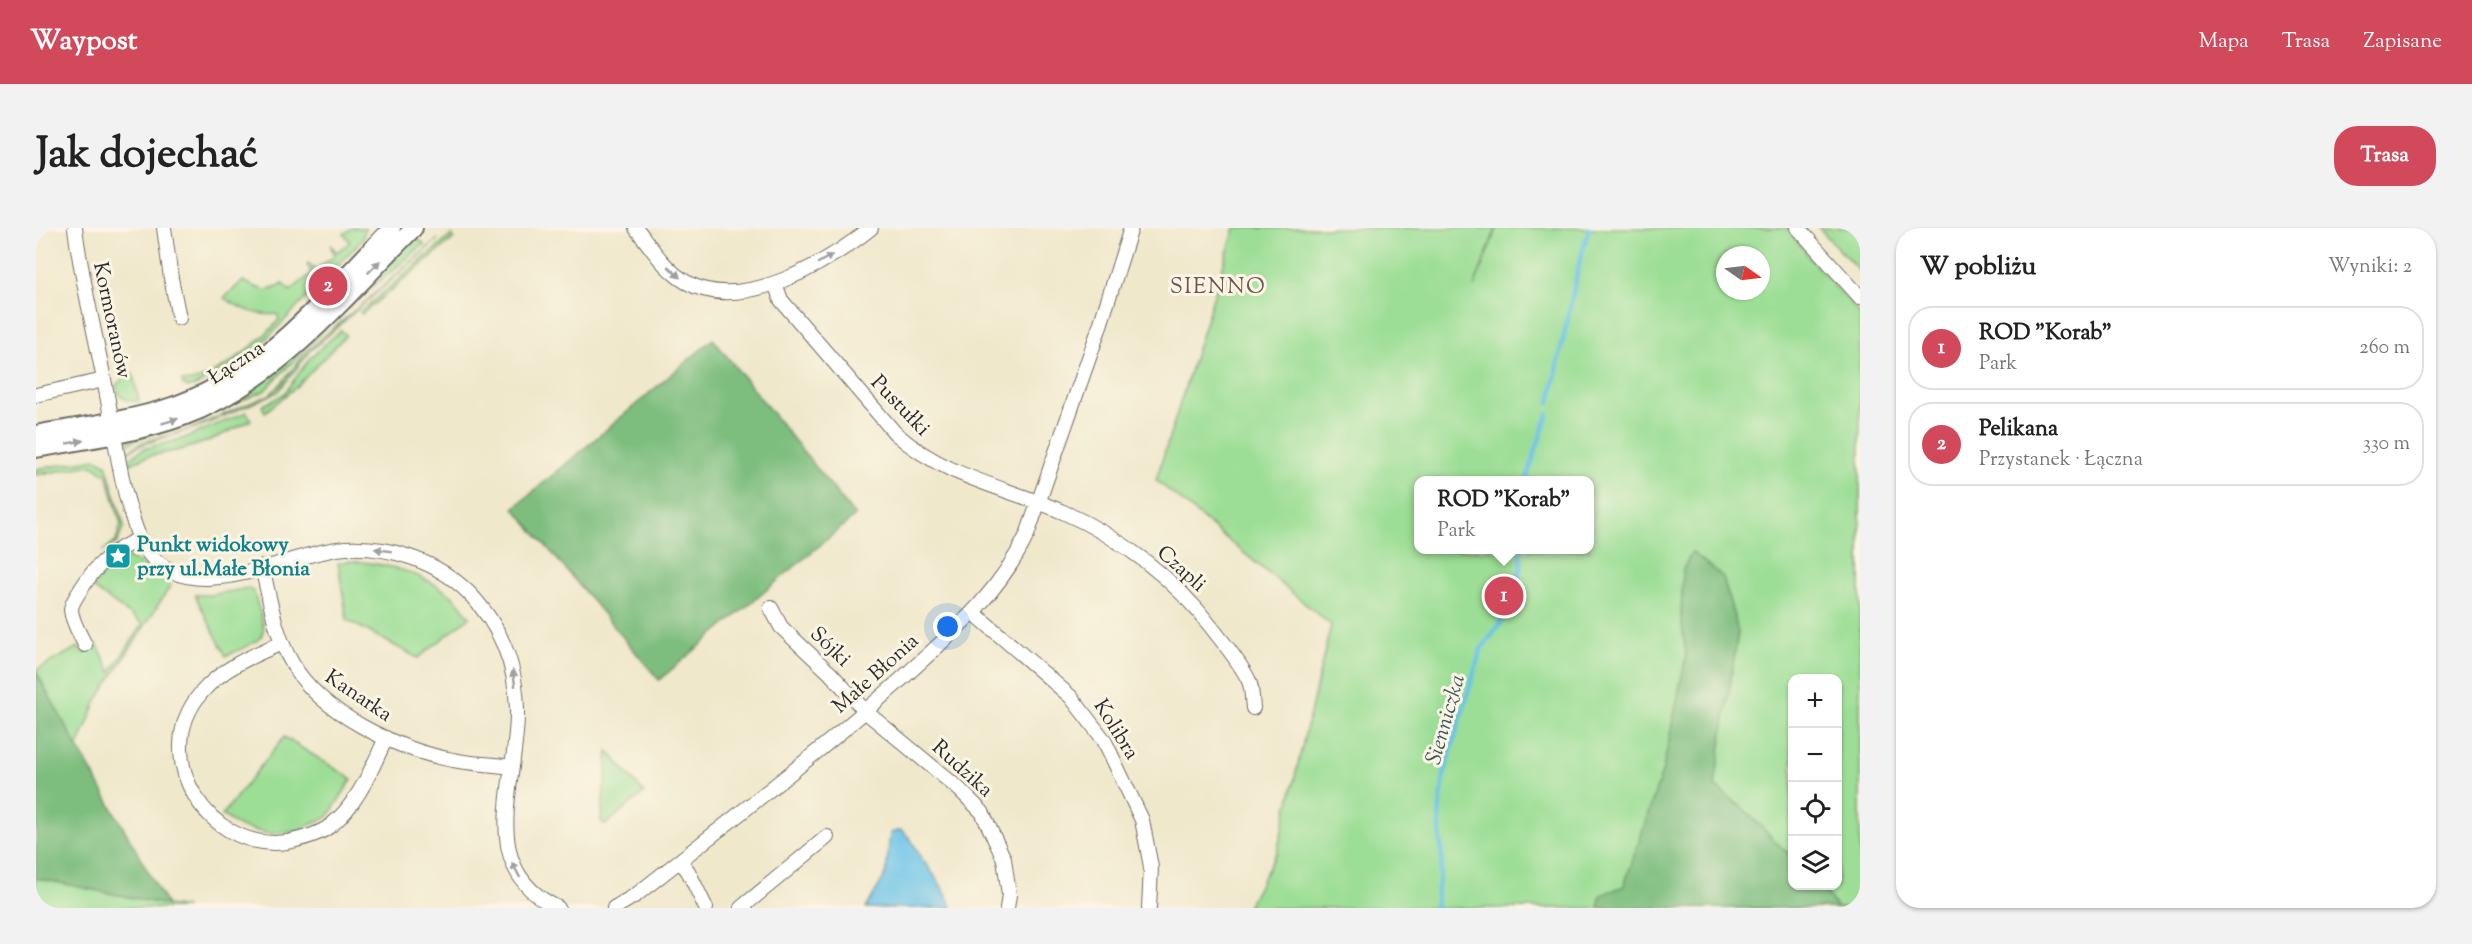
<!DOCTYPE html>
<html lang="pl">
<meta charset="utf-8">
<style>
body{margin:0;font-family:"Sorts Mill Goudy",serif;background:#f2f2f2;color:#222}
.controls{position:absolute;right:18px;bottom:18px;display:grid;overflow:hidden;border-radius:12px;box-shadow:0 2px 4px #0004}
.controls button{width:54px;height:54px;display:grid;place-items:center;padding:0;border:0;border-bottom:2px solid #e0e0e0;background:#fff;color:#222;font:30px sans-serif}
.compass{position:absolute;left:1680px;top:18px;width:54px;height:54px;border-radius:50%;background:#fff;box-shadow:0 2px 4px #0004;rotate:104deg}
.you{position:absolute;left:912px;top:399px;width:21px;height:21px;margin:-15px;border:4px solid #fff;border-radius:50%;background:#1a73e8;box-shadow:0 0 0 9px #1a73e833}
.badge{display:grid;place-items:center;width:39px;height:39px;border-radius:50%;background:#d1495b;color:#fff;font-size:20px;font-weight:700}
.pin{position:absolute;translate:-50% -50%;border:3px solid #fff;box-shadow:0 2px 6px #0006}
.popup{position:absolute;left:1378px;top:248px;width:180px;height:78px;box-sizing:border-box;display:grid;place-content:center;border-radius:12px;background:#fff;filter:drop-shadow(0 2px 4px #0005);font-size:20px;white-space:nowrap;color:#767676}
.popup b{font-size:22px;color:#222}
.popup::after{content:'';position:absolute;left:50%;top:100%;margin-left:-12px;border:12px solid transparent;border-top-color:#fff}
.list{margin:0;padding:0;list-style:none}
h2{display:flex;justify-content:space-between;align-items:center;height:78px;margin:0;padding:0 24px;font-size:26px}
h2 small{font-size:20px;font-weight:400;color:#767676}
.list li{display:grid;grid-template-columns:39px 1fr auto;gap:18px;align-items:center;box-sizing:border-box;height:84px;margin:0 12px 12px;padding:0 12px;border:2px solid #e0e0e0;border-radius:24px}
.list b{display:block;font-size:22px;white-space:nowrap}
.list p{margin:0;font-size:20px;white-space:nowrap;color:#767676}
.list em{font-size:20px;font-style:normal;color:#767676}
.icon{flex:none;width:33px;height:33px;fill:none;stroke:currentColor;stroke-width:2;stroke-linecap:round;stroke-linejoin:round}
.map{position:relative;flex:none;width:1824px;height:680px;overflow:hidden;border-radius:24px}
header{display:flex;align-items:center;gap:36px;box-sizing:border-box;height:84px;padding:0 30px;background:#d1495b;color:#fff}
header strong{font-size:28px}
nav{display:flex;gap:33px;margin-inline-start:auto;font-size:21px}
.intro{display:flex;align-items:center;justify-content:space-between;box-sizing:border-box;height:144px;padding:0 36px}
h1{margin:0;font-size:42px}
.button{padding:15px 27px;border-radius:24px;background:#d1495b;color:#fff;font-size:21px;font-weight:700}
main{display:flex;gap:36px;padding:0 36px}
aside{flex:1;background:#fff;border-radius:24px;box-shadow:0 2px 4px #0004}
.map>svg:first-child{display:block}
</style>
<header>
<strong>Waypost</strong>
<nav><a>Mapa</a><a>Trasa</a><a>Zapisane</a></nav>
</header>
<div class="intro"><h1>Jak dojechać</h1><a class="button">Trasa</a></div>
<main>
<div class="map">
<svg width="1824" height="680" viewBox="0 0 1824 680">
<rect width="100%" height="100%" fill="#fcf5e5"/>
<filter id="ink" filterUnits="userSpaceOnUse"><feTurbulence type="fractalNoise" baseFrequency=".0167" numOctaves="2"/><feDisplacementMap in="SourceGraphic" scale="12" xChannelSelector="R" yChannelSelector="G"/><feConvolveMatrix kernelMatrix="1 2 1 2 8 2 1 2 1" color-interpolation-filters="sRGB"/></filter>
<filter id="wash" filterUnits="userSpaceOnUse"><feTurbulence type="fractalNoise" baseFrequency=".008" numOctaves="4" result="noise"/><feDisplacementMap in="SourceGraphic" scale="24" xChannelSelector="R" yChannelSelector="G"/><feGaussianBlur stdDeviation="1.35" result="paint"/><feColorMatrix in="noise" values="0 0 0 0 0 0 0 0 0 0 0 0 0 0 0 0 0 1.4 0 .05"/><feComposite in="paint" operator="in"/></filter>
<g filter="url(#wash)">
<rect width="100%" height="100%" fill="#f0e8cb"/>
<path fill="#9cde95" stroke="#648460" stroke-width="1.5" fill-rule="evenodd" d="M315 0H329L327 11 222 120 180 147 159 158 151 159 146 156V153C170 158 230 111 243 91L241 86C222 89 203 80 188 70L207 53C222 60 230 67 247 56L254 63 276 45 271 37 272 35 280 42 299 27 294 17 301 24 314 14 308 6Z
M1199 0H1460L1438 59 1461 0H1752L1772 28 1824 86V680H1211L1241 624 1295 397 1120 252ZM1689 27H1725V63H1689ZM1382 252H1553V322H1382ZM1756 451H1802V658H1756Z
M1783 0H1824V44Z
M377 6 388 16 294 95 228 163 147 197 102 211 88 218 91 212 129 199Z
M416 7 418 10 326 86 324 84Z
M402 11 274 123 242 164 168 197 105 217 87 226 107 214 151 202 233 167 243 158 272 122Z
M305 102 310 107 261 158 229 184 226 178 248 166 274 130Z
M97 146 103 173C90 174 83 170 80 157L90 148Z
M211 184 215 192C195 203 173 214 151 220 129 227 113 224 93 237L94 230 107 221 146 211Z
M60 231 70 236 88 298 81 315 66 323 80 313 85 296 71 247 56 237 0 247V241Z
M87 328 106 336 135 357 61 472 41 521 0 442 42 419 46 425 61 416 75 444 107 396 57 360 76 334Z
M313 333C349 335 386 345 415 367 422 373 428 382 434 389L382 430 311 392 302 335Z
M212 360 218 364C232 413 236 406 190 428L159 367H175Z
M248 509 316 551 292 589 260 603 234 606 204 599 186 587Z
M572 523 608 565 569 597 565 593Z
M0 650 131 677 151 680H0Z"/>
<path fill="#7dbd7e" stroke="#547454" stroke-width="1.5" d="M677 111 819 288 623 452 478 280Z
M1656 324 1687 349 1702 404 1679 558 1709 582 1749 623 1756 627V658H1786L1801 680H1562L1565 667 1588 658 1627 541 1650 428 1645 389 1647 341Z
M0 445 131 677 0 650Z"/>
<path fill="#6ac3e8" stroke="#4a778a" stroke-width="1.5" d="M865 602C878 612 878 619 887 632 898 647 909 661 916 680H830L850 646 854 605Z"/>
<g fill="none" stroke-linecap="round" stroke-linejoin="round">
<path stroke="#6ac3e8" stroke-width="4.5" d="M1514 174 1543 36 1553 0
M1490 252 1512 186
M1399 680 1406 633 1403 587 1408 547 1445 421 1463 398 1474 374 1485 339V322"/>
</g>
</g>
<g filter="url(#ink)">
<g fill="none" stroke-linecap="round" stroke-linejoin="round">
<defs>
<path id="minor" d="M39 0C46 55 60 108 70 162 78 202 82 240 93 279 98 294 101 309 110 322 156 384 250 324 310 320 354 318 401 333 433 365 464 397 480 436 481 481 483 552 437 640 522 680
M128 0 135 50 143 90
M600 0C614 18 629 42 650 54 706 86 791 35 835 0
M1762 0 1824 69
M739 55 745 72 859 205C910 250 967 258 1027 284 1084 309 1139 351 1176 400 1189 417 1204 434 1213 453 1216 460 1216 471 1217 480
M0 167 68 152
M226 339C234 372 239 406 256 435 284 485 362 522 417 532 436 536 456 536 476 539
M735 380 745 399 794 445 830 484 923 561 946 584 968 631 973 667 971 680
M938 385 1035 469 1068 512 1106 592 1115 639 1113 680
M246 415C217 427 185 441 165 465 112 528 172 625 251 614 266 611 282 607 294 598 321 578 336 540 350 510
M49 417C44 406 36 394 35 382 35 375 41 368 45 361 60 337 77 322 104 311
M644 633 652 643 670 680
M578 680 600 667C691 595 784 525 870 447 918 403 962 367 991 307L1062 104 1095 0
M705 680 791 609"/>
<path id="tertiary" d="M0 206C43 198 88 193 130 180 231 147 285 71 356 0
M0 221C49 212 100 206 147 189 242 154 308 70 378 0"/>
</defs>
<use href="#minor" stroke="#706d63" stroke-width="16"/>
<use href="#tertiary" stroke="#706d63" stroke-width="20"/>
<use href="#minor" stroke="#fff" stroke-width="14"/>
<use href="#tertiary" stroke="#fff" stroke-width="16"/>
</g>
<defs><path id="oneway-solid" d="M-6-.8H1V-3.2L6.5 0L1 3.2V.8H-6Z" transform="scale(1.5)"/></defs>
<g fill="#a0a0a0">
<use href="#oneway-solid" transform="translate(789 31) rotate(-30)"/>
<use href="#oneway-solid" transform="translate(338 39) rotate(-45)"/>
<use href="#oneway-solid" transform="translate(638 44) rotate(44)"/>
<use href="#oneway-solid" transform="translate(134 193) rotate(-17)"/>
<use href="#oneway-solid" transform="translate(39 214) rotate(-10)"/>
<use href="#oneway-solid" transform="translate(347 322) rotate(-171)"/>
<use href="#oneway-solid" transform="translate(478 450) rotate(-98)"/>
<use href="#oneway-solid" transform="translate(480 642) rotate(-118)"/>
</g>
</g>
<defs>
<symbol id="sight-square" viewBox="-11 -11 22 22"><rect x="-9" y="-9" width="18" height="18" rx="4" fill="#0f9aa8" stroke="#fcf5e5"/><path d="M0-6L1.8-2.2L6-1.7L2.9 1.2L3.7 5.4L0 3.3L-3.7 5.4L-2.9 1.2L-6-1.7L-1.8-2.2Z" fill="#fff"/></symbol>
</defs>
<g fill-rule="evenodd">
<use href="#sight-square" x="67" y="313" width="30" height="30"/>
</g>
<g text-anchor="middle" stroke-width="6" stroke-linejoin="round" paint-order="stroke">
<g font-size="21" fill="#2b2b2b" stroke="#fcf5e5">
<text transform="translate(77 92) rotate(78)" y="7">Kormoranów</text>
<text transform="translate(200 134) rotate(-33)" y="7">Łączna</text>
<text transform="translate(865 177) rotate(46)" y="7">Pustułki</text>
<text transform="translate(1146 340) rotate(42)" y="7">Czapli</text>
<text transform="translate(795 418) rotate(44)" y="7">Sójki</text>
<text transform="translate(839 445) rotate(-42)" y="7">Małe Błonia</text>
<text transform="translate(323 467) rotate(34)" y="7">Kanarka</text>
<text transform="translate(1081 501) rotate(58)" y="7">Kolibra</text>
<text transform="translate(927 540) rotate(42)" y="7">Rudzika</text>
</g>
<g font-size="21" font-weight="bold" fill="#0d838f" stroke="#fcf5e5" text-anchor="start">
<text x="101" y="323">Punkt widokowy<tspan x="101" dy="24">przy ul.Małe Błonia</tspan></text>
</g>
<g font-size="22" letter-spacing="1.5" fill="#735551" stroke="#fcf5e5">
<text x="1182" y="65">SIENNO</text>
</g>
<g font-size="22" font-style="italic" fill="#3e5964" stroke="#fcf5e5">
<text transform="translate(1408 491) rotate(-74)" y="8">Sienniczka</text>
</g>
</g>
</svg>
<div class="controls">
<button>+</button>
<button>−</button>
<button><svg class="icon" aria-label="locate" viewBox="0 0 24 24"><circle cx="12" cy="12" r="6"/><path d="M12 2v4M12 18v4M2 12h4M18 12h4"/></svg></button>
<button><svg class="icon" aria-label="layers" viewBox="0 0 24 24"><path d="M12 4l9 5-9 5-9-5zM3 14l9 5 9-5"/></svg></button>
</div>
<svg class="compass" viewBox="-18 -18 36 36"><path d="M0-13l5 13h-10z" fill="#e53935"/><path d="M0 13l5-13h-10z" fill="#767676"/></svg>
<div class="you"></div>
<div class="pin badge" style="left:1468px;top:368px">1</div>
<div class="popup"><b>ROD &quot;Korab&quot;</b>Park</div>
<div class="pin badge" style="left:292px;top:58px">2</div>
</div>
<aside>
<h2>W pobliżu<small>Wyniki: 2</small></h2>
<ul class="list">
<li><span class="badge">1</span><div><b>ROD &quot;Korab&quot;</b><p>Park</p></div><em>260 m</em></li>
<li><span class="badge">2</span><div><b>Pelikana</b><p>Przystanek · Łączna</p></div><em>330 m</em></li>
</ul>
</aside>
</main>
